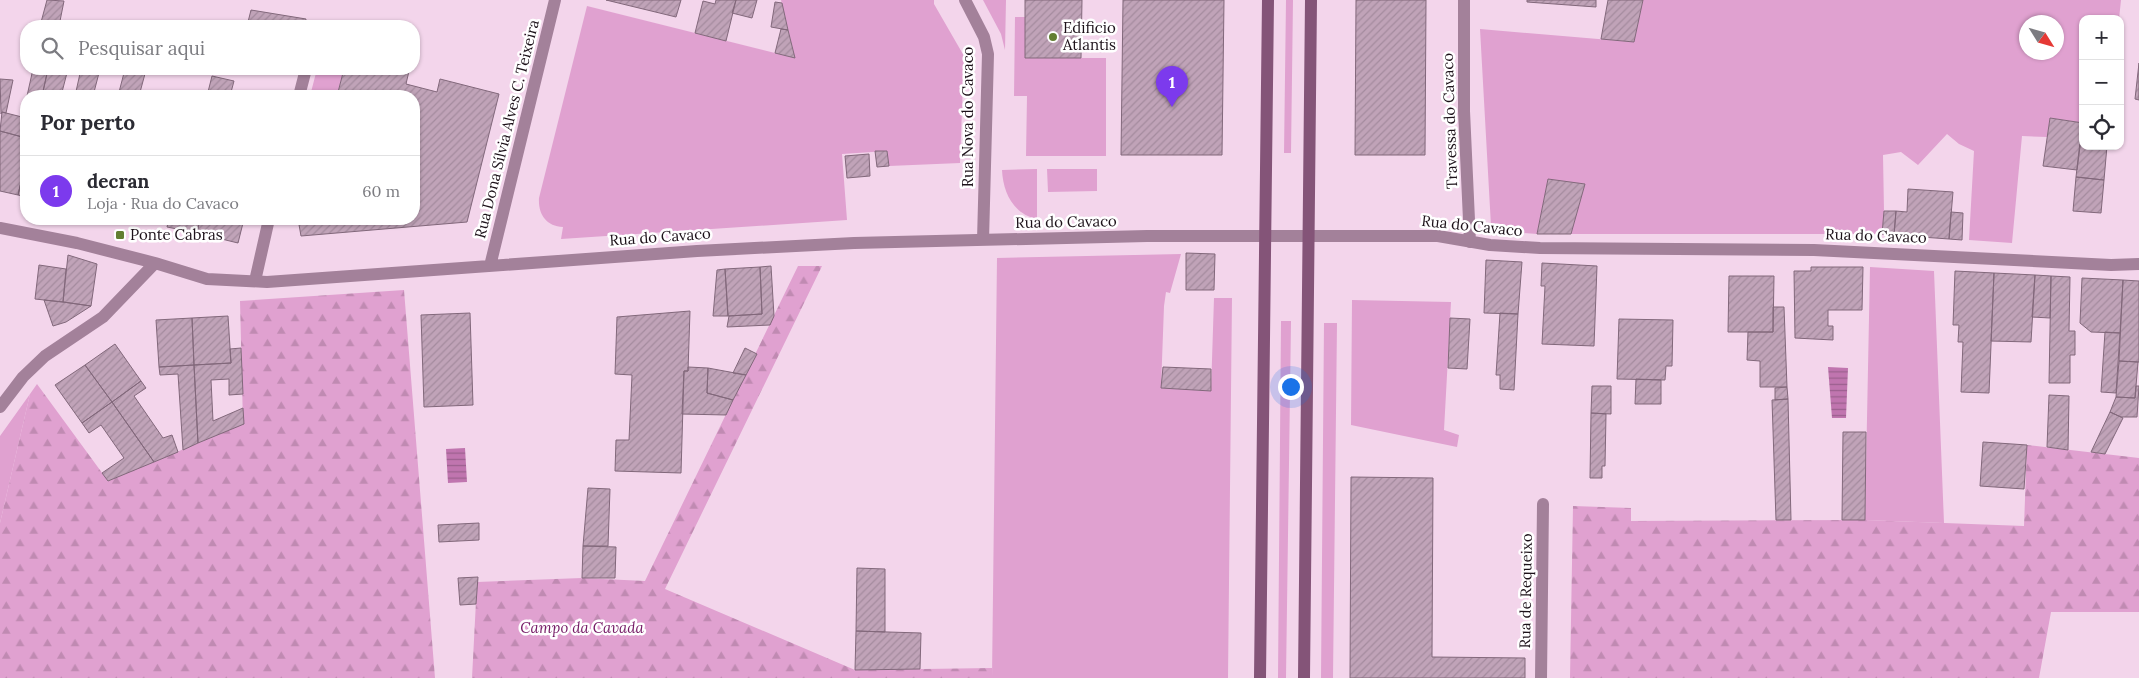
<!DOCTYPE html>
<html lang="pt">
<meta charset="utf-8">
<style>
body{margin:0;font-family:Lora,serif;background:#f7f7f7;color:#2b2b33}
.controls{position:absolute;right:15px;top:15px;display:grid;overflow:hidden;border-radius:10px;box-shadow:0 1px 4px #0004}
.controls button{width:45px;height:45px;display:grid;place-items:center;padding:0;border:0;border-bottom:1px solid #e1e1e2;background:#fff;color:#2b2b33;font:25px sans-serif}
.compass{position:absolute;left:2019px;top:15px;width:45px;height:45px;border-radius:50%;background:#fff;box-shadow:0 1px 4px #0004;rotate:127deg}
.you{position:absolute;left:1290px;top:386px;width:18px;height:18px;margin:-12px;border:4px solid #fff;border-radius:50%;background:#1a73e8;box-shadow:0 0 0 8px #1a73e833}
.badge{display:grid;place-items:center;width:32px;height:32px;border-radius:50%;background:#7c3aed;color:#fff;font-size:16px;font-weight:700}
.pin{position:absolute;translate:-50% -41px;filter:drop-shadow(0 1px 2px #0008)}
.pin::after{content:'';position:absolute;top:26px;width:18px;height:15px;background:inherit;clip-path:polygon(0 0,100% 0,50% 100%)}
.list{margin:0;padding:0;list-style:none}
h2{display:flex;justify-content:space-between;align-items:center;height:65px;margin:0;padding:0 20px;font-size:21px}
h2 small{font-size:16px;font-weight:400;color:#7c7c81}
.list li{display:grid;grid-template-columns:32px 1fr auto;gap:15px;align-items:center;box-sizing:border-box;height:70px;padding:0 20px;border-top:1px solid #e1e1e2}
.list b{display:block;font-size:19px;white-space:nowrap}
.list p{margin:0;font-size:16px;white-space:nowrap;color:#7c7c81}
.list em{font-size:16px;font-style:normal;color:#7c7c81}
.icon{flex:none;width:28px;height:28px;fill:none;stroke:currentColor;stroke-width:2;stroke-linecap:round;stroke-linejoin:round}
.map{position:relative;flex:none;width:2139px;height:678px;overflow:hidden}
.search{position:absolute;background:#fff;box-shadow:0 1px 4px #0004;left:20px;top:20px;width:400px;height:55px;display:flex;align-items:center;gap:12px;box-sizing:border-box;padding:0 18px;border-radius:20px;color:#7c7c81;font-size:19px}
.panel{position:absolute;background:#fff;box-shadow:0 1px 4px #0004;left:20px;top:90px;width:400px;height:135px;border-radius:20px}
.map>svg:first-child{display:block}
</style>
<div class="map">
<svg width="2139" height="678" viewBox="0 0 2139 678">
<defs>
<pattern id="forest-firs" width="22" height="20" patternUnits="userSpaceOnUse" patternTransform="scale(1.25)"><rect width="22" height="20" fill="#e0a1d0"/><path d="M5 1l3.5 6h-7zM16 11l3.5 6h-7z" fill="#c08ab2"/></pattern>
<pattern id="water-rules" width="6" height="5" patternUnits="userSpaceOnUse" patternTransform="scale(1.25)"><rect width="6" height="5" fill="#c075af"/><path d="M0 2.5h6" fill="none" stroke="#9b5f8e"/></pattern>
<pattern id="building-hatch" width="6" height="6" patternUnits="userSpaceOnUse" patternTransform="scale(1.25)"><rect width="6" height="6" fill="#c0a3b8"/><path d="M-1 1l2-2M0 6l6-6M5 7l2-2" fill="none" stroke="#a48b9e"/></pattern>
</defs>
<rect width="100%" height="100%" fill="#f3d5eb"/>
<path fill="#e0a1d0" fill-rule="evenodd" d="M781 0H934V4L964 56 960 163 889 166 887 151 842 154 847 220 561 239 563 227C546 226 538 214 539 198L587 6 795 58Z
M983 0H1006L1005 50 1001 34Z
M1286 0H1293L1291 153H1284Z
M1643 0H2121L2119 19H2083V123L2050 118 2047 137 2022 136 2012 243 1969 240 1974 151 1959 144 1947 134 1918 165 1901 152 1883 155 1884 211 1882 234H1571L1585 184 1548 179 1537 234 1493 231 1491 226 1480 29 1634 42ZM2026 22H2056V52H2026Z
M1015 17H1025V58H1106V156H1026L1027 96H1014Z
M317 69H344L337 96H310Z
M1037 169V219C1013 214 1003 192 1002 170Z
M1047 169H1097V191L1048 192Z
M1181 254 1170 293 1166 292 1164 306 1161 388 1211 391 1214 298H1232L1228 678H992L997 258Z
M1870 267 1934 271 1944 523 1865 520Z
M1352 300 1451 302 1444 430 1459 435 1457 447 1351 425Z
M1281 321H1291L1286 678H1278Z
M1324 323H1337L1333 678H1321Z
M30 394 0 523V436Z"/>
<path fill="url(#forest-firs)" d="M798 266H822L665 589 855 670 992 668V678H472L477 582 582 578 645 581Z
M404 290 435 678H0V523L30 394 37 384 108 481 243 424 240 301Z
M2027 445 2139 458V612H2051L2039 678H1570L1573 506 1631 508V521L1865 520 2024 526Z"/>
<path fill="url(#water-rules)" d="M1828 367 1848 368 1846 418H1832Z
M465 448 467 482 448 483 446 449Z"/>
<path fill="url(#building-hatch)" stroke="#82687b" d="M47 0 64 1 59 26H40Z
M606 0H681L676 17Z
M716 0H736L726 41 695 33 703 1 715 4Z
M736 0H757L752 18 732 13Z
M1025 0H1082L1081 58H1025Z
M1123 0H1224L1222 155H1121Z
M1356 0H1426L1425 155H1355Z
M1527 0H1596V7L1527 2Z
M1608 0H1643L1634 42 1601 39Z
M775 2 782 3 788 30 771 27Z
M251 10 306 19 305 26H247Z
M781 29 788 30 795 58 775 53Z
M2139 63V100L2135 99Z
M33 69H48L42 96H27Z
M48 69H68L61 96H42Z
M81 69H100L93 96H75Z
M125 69 146 70 139 96H118Z
M344 69H399L409 71 406 84 437 92 440 79 499 94 467 222 301 236 298 219H414V96H337Z
M212 76 234 81 230 96H207Z
M0 79 13 80 6 113 2 112 1 114Z
M2 112 26 118V138L0 131Z
M2050 118 2083 123 2077 170 2043 166Z
M0 131 26 138V160L18 195 0 191Z
M2080 142 2083 143V146H2107L2104 180 2076 177Z
M875 151H887L889 166 877 167Z
M869 154 870 176 847 178 845 156Z
M26 160V197L18 195Z
M2076 177 2104 180 2101 213 2073 211Z
M1548 179 1585 184 1571 234H1537Z
M1908 189 1953 192 1949 239 1894 235 1896 211 1907 212Z
M1884 211H1896L1894 235 1882 234Z
M1951 212 1963 213 1962 240 1949 239Z
M169 219H200L197 233 167 227Z
M200 219H244L238 243 197 233Z
M1186 253 1215 254 1214 290H1186Z
M68 255 97 264 91 306 63 302Z
M1486 260 1522 262 1518 314 1484 313Z
M1542 263 1597 266 1594 346 1542 344 1545 286H1541Z
M39 265 66 269 63 302 35 299Z
M771 266 774 316 770 325 727 327 729 316 762 314 760 267Z
M760 267 762 314 728 316 725 269Z
M1811 267H1863L1862 310H1828V326H1833V340L1795 338 1794 271H1811Z
M725 269 728 316H713L717 270Z
M1955 271 1994 273 1989 393 1961 392 1963 342H1958L1959 325H1953Z
M1994 273 2035 275 2031 342 1991 341Z
M2035 275 2051 276 2050 318 2032 317Z
M1729 276H1774L1773 332H1728Z
M2051 276 2070 277 2069 331H2075V355H2070V383H2049Z
M2082 278 2123 280 2120 333 2091 332 2080 323Z
M2123 280 2139 281V362L2119 361Z
M44 300 63 302 91 306 66 322 53 326Z
M1773 307H1784L1787 387H1760V361L1747 360 1748 332H1773Z
M690 311 688 371H684L681 473 615 471 616 440H629L632 375 615 374 617 317Z
M470 313 473 405 424 407 421 315Z
M1500 313 1518 314 1514 390 1500 389V375H1496Z
M228 316 231 363 194 365 192 318Z
M192 318 194 365 159 367 156 320Z
M1450 318 1470 319 1467 369 1448 368Z
M1619 319 1673 320 1672 366H1666L1665 380 1617 379Z
M2105 332 2120 333 2116 393 2101 392Z
M115 344 141 381 112 402 85 365Z
M241 348 243 394 229 395V379L211 380 213 421 243 408 244 424 198 443 194 365 231 363 230 349Z
M745 348 757 354 746 375 733 373Z
M2119 361 2138 362 2135 398 2116 397Z
M85 365 112 402 82 423 55 385Z
M194 365 198 443 183 450 178 374 160 375 159 367Z
M688 367 708 368 707 393 733 400 726 415 682 414 684 371H688Z
M1163 367 1211 369V391L1161 388Z
M708 368 746 375 733 400 707 393Z
M1636 379 1661 380V404H1635Z
M141 381 146 388 134 396 163 438 172 435 178 452 154 462 112 402Z
M1592 386H1611V414L1591 413Z
M2136 386H2139L2137 417H2121L2110 412 2116 397 2135 398Z
M1787 387 1788 399 1775 400V388Z
M2049 395 2069 396 2068 450 2047 447Z
M1788 399 1791 520H1776L1772 400Z
M112 402 154 462 108 481 102 473 124 458 101 425 89 433 82 423Z
M2110 412 2123 418 2105 454 2091 452Z
M1591 413 1606 414 1605 466H1602V478H1590Z
M1843 432H1866L1865 520H1842Z
M1983 442 2027 445 2024 489 1980 486Z
M1351 477 1433 478 1432 657 1525 658V678H1350Z
M588 488 610 489 608 546H583Z
M479 523V540L439 542 438 525Z
M583 546 616 547 615 578H582Z
M857 568 885 569V632L856 631Z
M478 577 476 604 460 605 458 578Z
M856 631 921 633 920 669 855 670Z"/>
<g fill="none" stroke-linecap="round" stroke-linejoin="round">
<path stroke="#a3819a" stroke-width="12" d="M299 96 306 69
M255 281 269 219"/>
<path stroke="#a3819a" stroke-width="12" d="M965 0 984 37 988 54 983 240
M1464 0V111L1470 242
M0 228 77 243 155 263 207 279 267 282 697 251 854 243 1147 236H1438L1490 245 1540 248 1814 250 2111 265 2139 264
M490 266 555 0
M0 407 23 377 45 356 103 317 155 263
M1541 678 1543 504"/>
<path stroke="#845478" stroke-width="12" d="M1260 678 1268 0
M1304 678 1311 0"/>
</g>
<g fill="#637e32" stroke="#fff" stroke-width="2">
<circle cx="1053" cy="37" r="5"/>
<rect x="115" y="230" width="10" height="10" rx="2.5"/>
</g>
<g text-anchor="middle" stroke-width="5" stroke-linejoin="round" paint-order="stroke">
<g font-size="15" fill="#1c1119" stroke="#fff" text-anchor="start">
<text x="1063" y="33">Edificio<tspan x="1063" dy="17">Atlantis</tspan></text>
<text x="130" y="240">Ponte Cabras</text>
</g>
<g font-size="15" fill="#1c1119" stroke="#fff">
<text transform="translate(968 117) rotate(-90)" y="5">Rua Nova do Cavaco</text>
<text transform="translate(1450 121) rotate(-92)" y="5">Travessa do Cavaco</text>
<text transform="translate(507 129) rotate(-76)" y="5">Rua Dona Sílvia Alves C. Teixeira</text>
<text transform="translate(1066 222) rotate(-1)" y="5">Rua do Cavaco</text>
<text transform="translate(1472 226) rotate(6)" y="5">Rua do Cavaco</text>
<text transform="translate(1876 236) rotate(2)" y="5">Rua do Cavaco</text>
<text transform="translate(660 237) rotate(-4)" y="5">Rua do Cavaco</text>
<text transform="translate(1526 591) rotate(-89)" y="5">Rua de Requeixo</text>
</g>
<g font-size="15" font-style="italic" fill="#741965" stroke="#fff">
<text x="582" y="633">Campo da Cavada</text>
</g>
</g>
</svg>
<div class="controls">
<button>+</button>
<button>−</button>
<button><svg class="icon" aria-label="locate" viewBox="0 0 24 24"><circle cx="12" cy="12" r="6"/><path d="M12 2v4M12 18v4M2 12h4M18 12h4"/></svg></button>
</div>
<svg class="compass" viewBox="-18 -18 36 36"><path d="M0-13l5 13h-10z" fill="#e53935"/><path d="M0 13l5-13h-10z" fill="#7c7c81"/></svg>
<div class="you"></div>
<div class="pin badge" style="left:1172px;top:107px">1</div>
<div class="search"><svg class="icon" aria-label="search" viewBox="0 0 24 24"><circle cx="10" cy="10" r="6"/><path d="M15 15l6 6"/></svg>Pesquisar aqui</div>
<section class="panel">
<h2>Por perto<small></small></h2>
<ul class="list">
<li><span class="badge">1</span><div><b>decran</b><p>Loja · Rua do Cavaco</p></div><em>60 m</em></li>
</ul>
</section>
</div>
